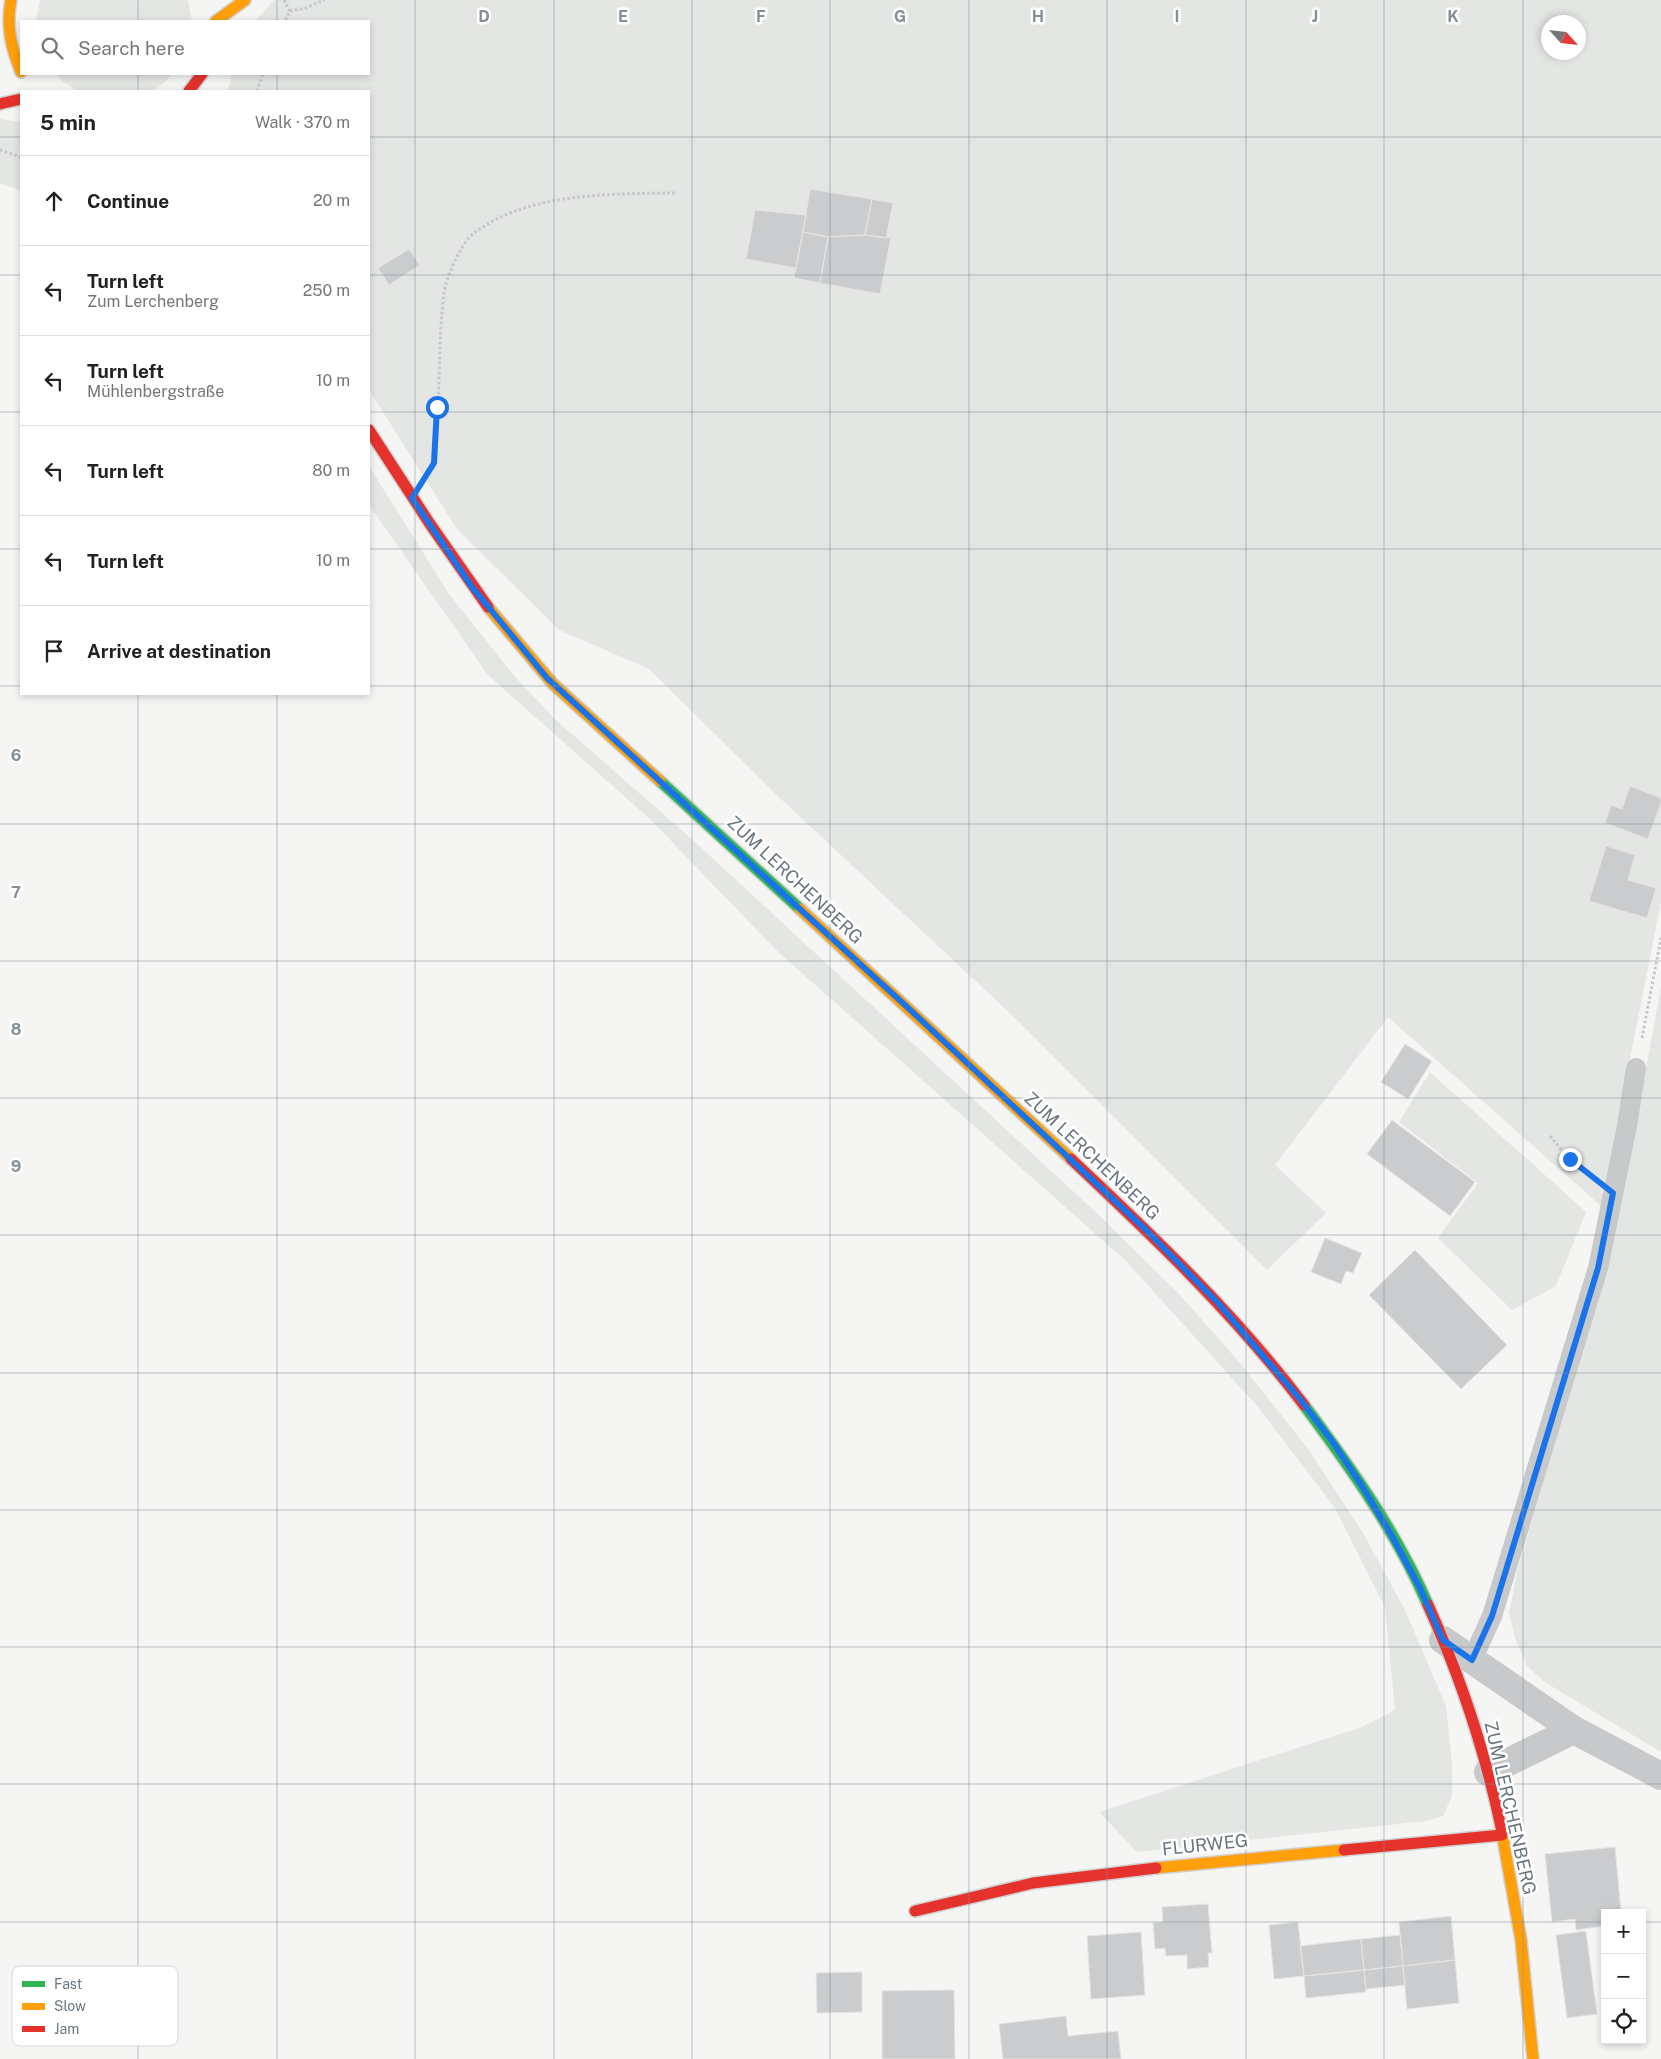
<!DOCTYPE html>
<meta charset="utf-8">
<style>
body{margin:0;font-family:"Public Sans",sans-serif;background:#f6f6f6;color:#222}
.controls{position:absolute;right:15px;bottom:15px;display:grid;overflow:hidden;border-radius:0px;box-shadow:0 2px 8px #0003}
.controls button{width:45px;height:45px;display:grid;place-items:center;padding:0;border:0;border-bottom:1px solid #e0e0e0;background:#fff;color:#222;font:25px sans-serif}
.compass{position:absolute;left:1541px;top:15px;width:45px;height:45px;border-radius:50%;background:#fff;box-shadow:0 2px 8px #0003;rotate:117deg}
.stop{position:absolute;width:15px;height:15px;margin:-11px;border:4px solid #1a73e8;border-radius:50%;background:#fff}
.stop.end{background:#1a73e8;border-color:#fff;box-shadow:0 1px 5px #0008}
.list{margin:0;padding:0;list-style:none}
h2{display:flex;justify-content:space-between;align-items:center;height:65px;margin:0;padding:0 20px;font-size:21px}
h2 small{font-size:16px;font-weight:400;color:#767676}
.list li{display:grid;grid-template-columns:32px 1fr auto;gap:15px;align-items:center;box-sizing:border-box;height:90px;padding:0 20px;border-top:1px solid #e0e0e0}
.list b{display:block;font-size:19px;white-space:nowrap}
.list p{margin:0;font-size:16px;white-space:nowrap;color:#767676}
.list em{font-size:16px;font-style:normal;color:#767676}
.icon{flex:none;width:28px;height:28px;fill:none;stroke:currentColor;stroke-width:2;stroke-linecap:round;stroke-linejoin:round}
.map{position:relative;flex:none;width:1661px;height:2059px;overflow:hidden}
.search{position:absolute;background:#fff;box-shadow:0 2px 8px #0003;left:20px;top:20px;width:350px;height:55px;display:flex;align-items:center;gap:12px;box-sizing:border-box;padding:0 18px;border-radius:0px;color:#767676;font-size:19px}
.panel{position:absolute;background:#fff;box-shadow:0 2px 8px #0003;left:20px;top:90px;width:350px;height:605px;border-radius:0px}
.map>svg:first-child{display:block}
</style>
<div class="map">
<svg width="1661" height="2059" viewBox="0 0 1661 2059">
<rect width="100%" height="100%" fill="#f5f5f4"/>
<path fill="#e3e6e2" fill-rule="evenodd" d="M40 0H188L192 21H36Z
M274 0H1661V902L1601 1206 1388 1017 1275 1165 1326 1213 1267 1270 1014 1017 781 799 649 669 559 630 457 529 369 390V91H228L232 74H369V21H255ZM1548 22H1578V52H1548Z
M56 74H172L164 83 150 91H78L62 81Z
M0 119 21 122V191L0 183Z
M369 466 449 594 516 678 556 720 695 842 1103 1219 1179 1294 1240 1363 1309 1450 1363 1533 1405 1610 1446 1706 1452 1764V1796L1443 1816 1426 1821 1137 1852 1099 1812 1362 1727 1395 1710 1385 1607 1335 1508 1258 1407 1126 1261 776 950 651 820 488 675 369 505Z
M1661 987V1752L1546 1683 1527 1666 1515 1638 1509 1613 1518 1568 1576 1371 1623 1193Z
M1430 1072 1586 1212 1556 1286 1512 1310 1438 1238 1478 1183 1399 1122Z"/>
<path fill="#cbcccd" stroke="#e4e4e4" d="M810 189 872 199 865 235 828 237 803 232Z
M872 199 893 203 886 238 865 235Z
M755 210 806 215 796 268 746 259Z
M803 232 828 237 820 283 794 278Z
M865 235 891 238 880 294 820 283 828 237Z
M409 249 420 265 389 285 378 268Z
M1630 786 1661 798V803L1648 839 1605 823 1611 805 1622 809Z
M1606 846 1635 855 1628 880 1656 888 1647 918 1589 901Z
M1405 1044 1432 1061 1408 1099 1381 1082Z
M1392 1120 1475 1182 1450 1216 1367 1154Z
M1325 1238 1362 1253 1353 1273 1346 1271 1341 1284 1311 1272Z
M1415 1250 1507 1345 1461 1389 1369 1295Z
M1615 1847 1621 1911 1602 1912 1604 1926 1576 1930 1575 1919 1552 1922 1545 1854Z
M1208 1904 1212 1953H1208L1209 1967 1187 1969V1955L1166 1956 1165 1948 1155 1949 1153 1923 1163 1922 1162 1907Z
M1451 1916 1455 1960 1403 1966 1399 1922Z
M1298 1922 1304 1976 1274 1979 1269 1925Z
M1586 1931 1597 2014 1567 2018 1556 1935Z
M1141 1932 1145 1995 1091 1999 1087 1936Z
M1400 1935 1403 1966 1364 1970 1361 1939Z
M1361 1939 1364 1970 1304 1976 1300 1946Z
M1455 1960 1459 2003 1407 2009 1403 1966Z
M1403 1966 1405 1985 1366 1989 1364 1970Z
M1364 1970 1366 1992 1306 1998 1304 1976Z
M862 1972V2012L817 2013 816 1973Z
M954 1990 955 2059H882V1991Z
M1066 2016 1068 2036 1118 2031 1121 2059H1003L999 2024Z"/>
<g fill="none" stroke-linecap="round" stroke-linejoin="round">
<defs>
<path id="fast" d="M660 781 800 909
M1304 1405C1351 1468 1397 1533 1428 1605"/>
<path id="slow" d="M11 0C6 26 11 48 21 72
M216 21 245 0
M488 607 553 684 660 781
M800 909 1071 1159
M1501 1827 1521 1940 1533 2059
M1156 1868 1344 1850"/>
<path id="jam" d="M189 91 202 74
M0 104 21 99
M369 430 430 524 488 607
M1071 1159C1153 1236 1236 1315 1304 1405
M1428 1605C1460 1676 1485 1751 1501 1827
M1344 1850 1502 1835
M915 1911 1033 1883 1156 1868"/>
</defs>
<use href="#fast" stroke="#d1d1d1" stroke-width="14"/>
<use href="#slow" stroke="#d1d1d1" stroke-width="14"/>
<use href="#jam" stroke="#d1d1d1" stroke-width="14"/>
<path stroke="#c5c6c7" stroke-width="3" stroke-dasharray="2.5 2.5" stroke-linecap="butt" d="M284 0 290 11 285 21
M290 11 306 8 324 0
M257 91 263 74
M0 150 21 157
M434 464C441 408 437 350 444 293 446 277 461 243 474 233 529 192 610 194 676 193
M1642 1038 1661 938
M1550 1136 1569 1159 1585 1171"/>
<path stroke="#c7c9ca" stroke-width="20" d="M1472 1660 1492 1616 1598 1268 1627 1126 1636 1068"/>
<path stroke="#c7c9ca" stroke-width="28" d="M1443 1640 1574 1730 1661 1776
M1488 1772 1574 1730"/>
<use href="#fast" stroke="#30b455" stroke-width="11"/>
<use href="#slow" stroke="#ff9f0a" stroke-width="11"/>
<use href="#jam" stroke="#e5322d" stroke-width="11"/>
</g>
<g fill="none" stroke-linecap="round" stroke-linejoin="round">
<path stroke="#1a73e8" stroke-width="6" d="M437 407 434 463 412 498 472 587 547 678 906 1006 1145 1229 1219 1304 1299 1398 1332 1441 1362 1486 1392 1536 1420 1588 1443 1640 1472 1660 1492 1616 1598 1268 1613 1193 1570 1159"/>
</g>
<path fill="none" stroke="#848e97" stroke-width="1" stroke-opacity="0.55" d="M138 0V21M277 0V21M415 0V2059M554 0V2059M692 0V2059M830 0V2059M969 0V2059M1107 0V2059M1246 0V2059M1384 0V2059M1523 0V2059M138 74V91M277 74V91M0 137H21M369 137H1661M0 275H21M369 275H1661M0 412H21M369 412H1661M0 549H21M369 549H1661M0 686H21M369 686H1661M138 694V2059M277 694V2059M0 824H1661M0 961H1661M0 1098H1661M0 1235H1661M0 1373H1661M0 1510H1661M0 1647H1661M0 1784H1661M0 1922H1605M1642 1922H1661"/>
<g text-anchor="middle" stroke-width="5" stroke-linejoin="round" paint-order="stroke">
<g font-size="18" fill="#697680" stroke="#fff">
<text transform="translate(795 880) rotate(43)" y="6">ZUM LERCHENBERG</text>
<text transform="translate(1092 1156) rotate(43)" y="6">ZUM LERCHENBERG</text>
<text transform="translate(1510 1808) rotate(77)" y="6">ZUM LERCHENBERG</text>
<text transform="translate(1205 1845) rotate(-6)" y="6">FLURWEG</text>
</g>
</g>
<rect x="12" y="1966" width="166" height="80" rx="8" fill="#fff" stroke="#d2d6d9" stroke-width="1"/>
<rect x="22" y="1981" width="23" height="6" fill="#30b455"/>
<rect x="22" y="2003" width="23" height="7" fill="#ff9f0a"/>
<rect x="22" y="2026" width="23" height="6" fill="#e5322d"/>
<g font-size="14" fill="#697680">
<text x="54" y="1989">Fast</text>
<text x="54" y="2011">Slow</text>
<text x="54" y="2034">Jam</text>
</g>
<g font-size="16" text-anchor="middle" font-weight="bold" fill="#848e97" stroke="#fff" stroke-width="5" stroke-linejoin="round" paint-order="stroke">
<text x="484" y="22">D</text>
<text x="623" y="22">E</text>
<text x="761" y="22">F</text>
<text x="900" y="22">G</text>
<text x="1038" y="22">H</text>
<text x="1177" y="22">I</text>
<text x="1315" y="22">J</text>
<text x="1453" y="22">K</text>
<text x="16" y="761">6</text>
<text x="16" y="898">7</text>
<text x="16" y="1035">8</text>
<text x="16" y="1172">9</text>
</g>
</svg>
<div class="controls">
<button>+</button>
<button>−</button>
<button><svg class="icon" aria-label="locate" viewBox="0 0 24 24"><circle cx="12" cy="12" r="6"/><path d="M12 2v4M12 18v4M2 12h4M18 12h4"/></svg></button>
</div>
<svg class="compass" viewBox="-18 -18 36 36"><path d="M0-13l5 13h-10z" fill="#e53935"/><path d="M0 13l5-13h-10z" fill="#767676"/></svg>
<div class="stop" style="left:437px;top:407px"></div>
<div class="stop end" style="left:1570px;top:1159px"></div>
<div class="search"><svg class="icon" aria-label="search" viewBox="0 0 24 24"><circle cx="10" cy="10" r="6"/><path d="M15 15l6 6"/></svg>Search here</div>
<section class="panel">
<h2>5 min<small>Walk · 370 m</small></h2>
<ul class="list">
<li><svg class="icon" aria-label="ahead" viewBox="0 0 24 24"><path d="M12 20V5M6 11l6-6 6 6"/></svg><div><b>Continue</b></div><em>20 m</em></li>
<li><svg class="icon" aria-label="left" viewBox="0 0 24 24"><path d="M17 20v-9H6M10 6l-5 5 5 5"/></svg><div><b>Turn left</b><p>Zum Lerchenberg</p></div><em>250 m</em></li>
<li><svg class="icon" aria-label="left" viewBox="0 0 24 24"><path d="M17 20v-9H6M10 6l-5 5 5 5"/></svg><div><b>Turn left</b><p>Mühlenbergstraße</p></div><em>10 m</em></li>
<li><svg class="icon" aria-label="left" viewBox="0 0 24 24"><path d="M17 20v-9H6M10 6l-5 5 5 5"/></svg><div><b>Turn left</b></div><em>80 m</em></li>
<li><svg class="icon" aria-label="left" viewBox="0 0 24 24"><path d="M17 20v-9H6M10 6l-5 5 5 5"/></svg><div><b>Turn left</b></div><em>10 m</em></li>
<li><svg class="icon" aria-label="arrive" viewBox="0 0 24 24"><path d="M6 21V4h12l-3 4 3 4H6"/></svg><div><b>Arrive at destination</b></div></li>
</ul>
</section>
</div>
